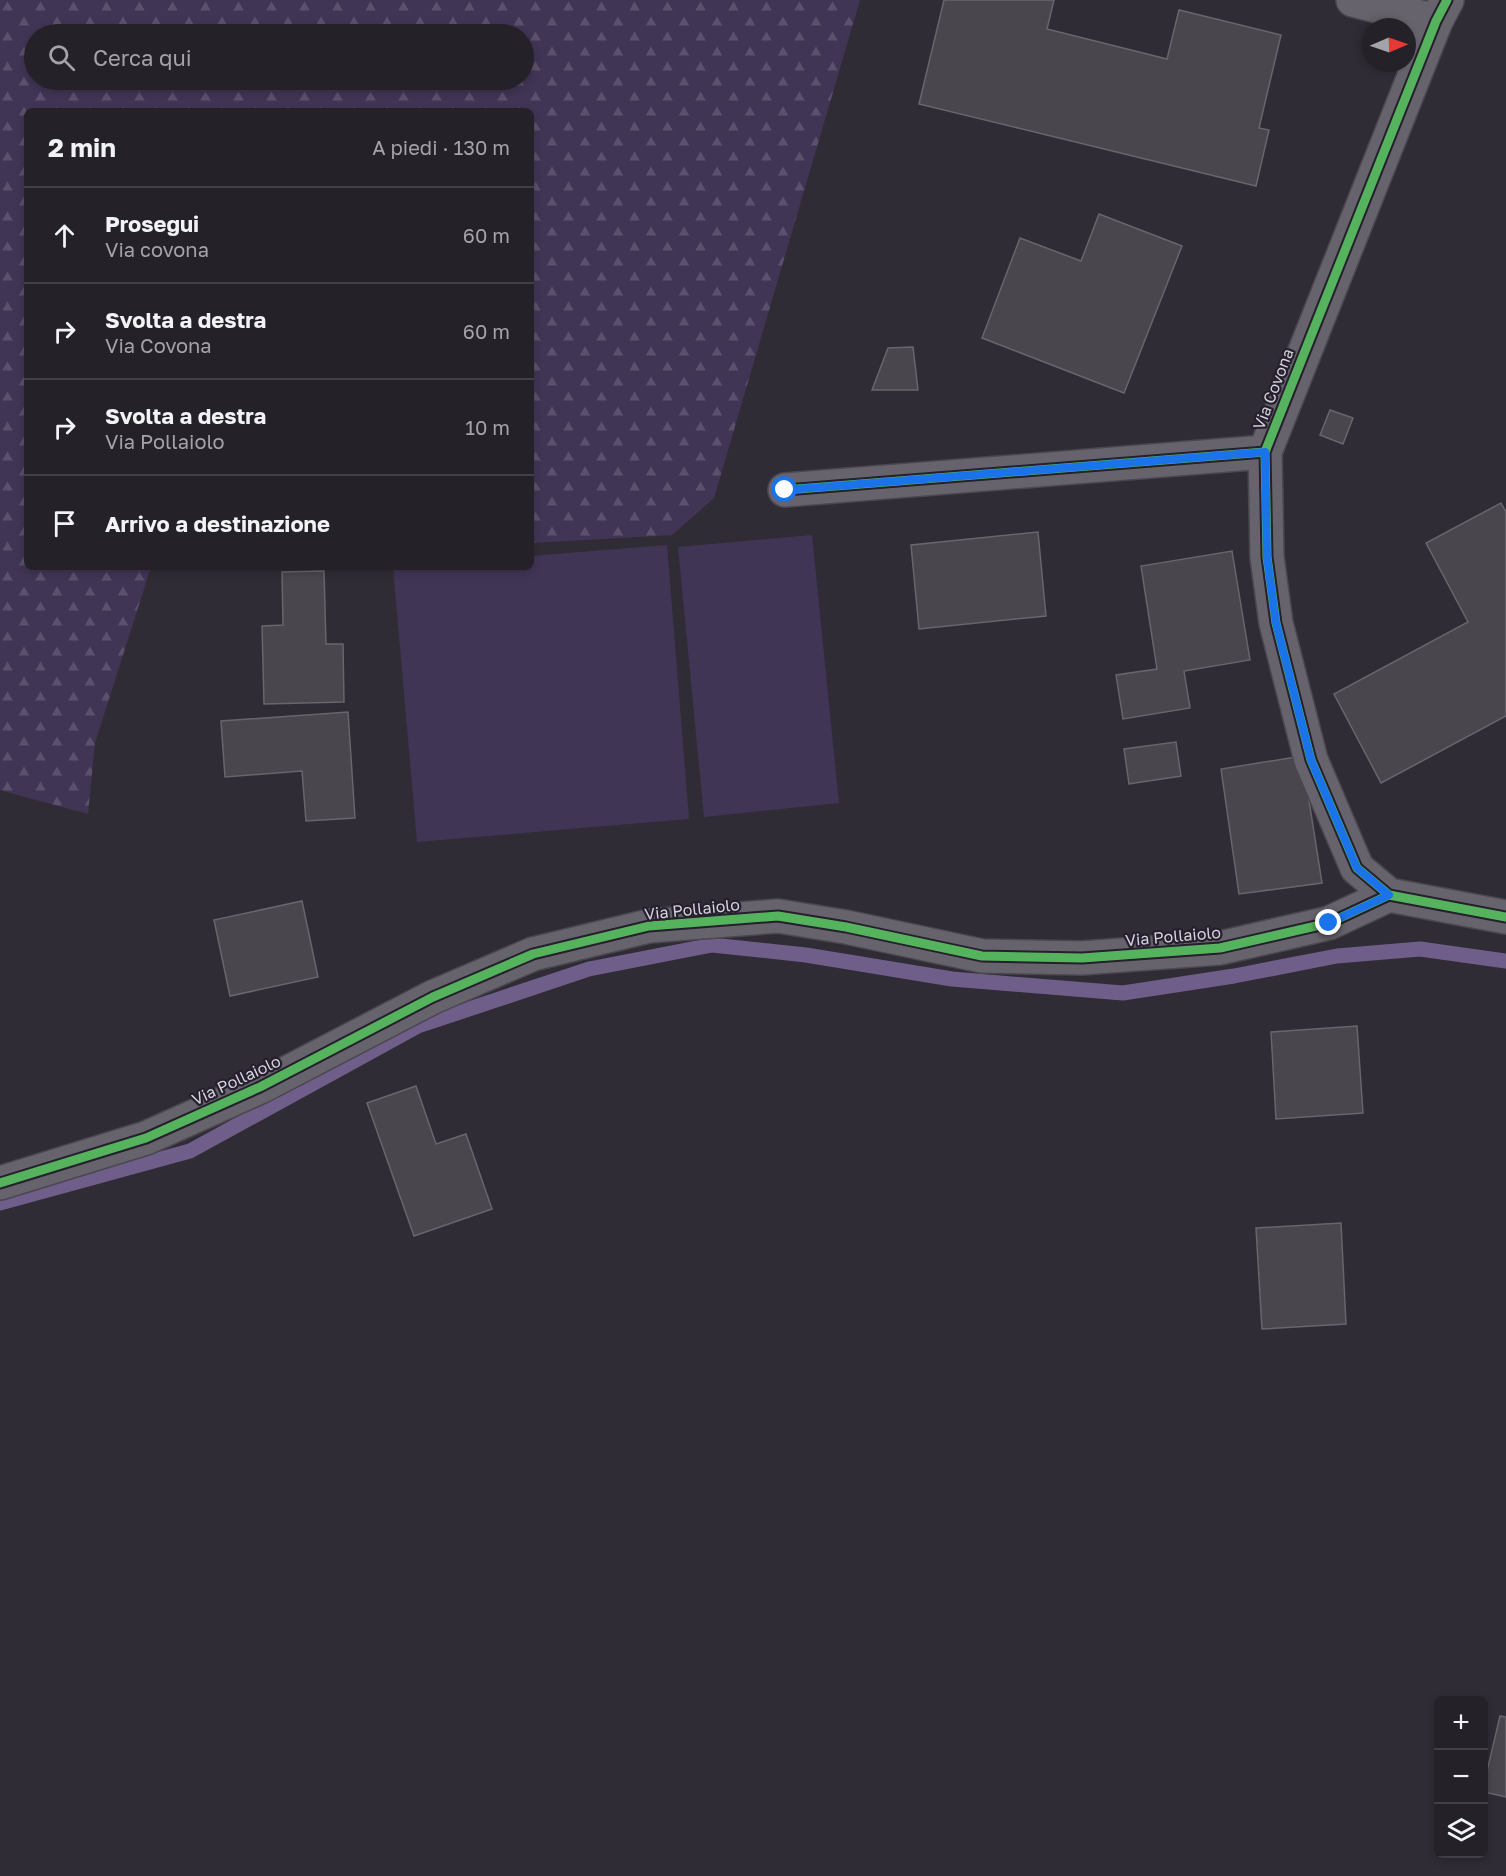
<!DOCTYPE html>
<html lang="it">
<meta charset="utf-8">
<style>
body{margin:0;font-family:"Golos Text",sans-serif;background:#302e34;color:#f1f3f6}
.controls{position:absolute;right:18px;bottom:18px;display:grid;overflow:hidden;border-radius:9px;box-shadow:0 3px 9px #0003}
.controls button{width:54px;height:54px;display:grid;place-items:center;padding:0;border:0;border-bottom:2px solid #413e45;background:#242128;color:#f1f3f6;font:30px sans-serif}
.compass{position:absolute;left:1362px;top:18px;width:54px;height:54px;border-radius:50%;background:#242128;box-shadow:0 3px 9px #0003;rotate:88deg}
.stop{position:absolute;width:18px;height:18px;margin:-14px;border:4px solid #1a73e8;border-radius:50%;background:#fff}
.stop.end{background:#1a73e8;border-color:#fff;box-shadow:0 2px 6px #0008}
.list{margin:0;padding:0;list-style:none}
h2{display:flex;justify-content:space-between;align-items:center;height:78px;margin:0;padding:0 24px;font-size:26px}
h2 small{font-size:20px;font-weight:400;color:#a3a3a8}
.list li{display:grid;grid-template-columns:39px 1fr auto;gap:18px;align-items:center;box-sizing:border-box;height:96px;padding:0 24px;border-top:2px solid #413e45}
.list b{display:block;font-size:22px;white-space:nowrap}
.list p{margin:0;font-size:20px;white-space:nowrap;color:#a3a3a8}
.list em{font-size:20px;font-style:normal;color:#a3a3a8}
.icon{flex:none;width:33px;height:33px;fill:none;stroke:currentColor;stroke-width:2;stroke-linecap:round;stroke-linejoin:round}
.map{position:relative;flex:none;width:1506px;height:1876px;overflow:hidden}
.search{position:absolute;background:#242128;box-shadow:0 3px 9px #0003;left:24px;top:24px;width:510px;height:66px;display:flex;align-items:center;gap:15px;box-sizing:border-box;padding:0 21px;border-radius:33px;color:#a3a3a8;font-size:22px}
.panel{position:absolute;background:#242128;box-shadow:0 3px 9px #0003;left:24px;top:108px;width:510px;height:462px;border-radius:9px}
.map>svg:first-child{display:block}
</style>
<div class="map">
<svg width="1506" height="1876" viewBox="0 0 1506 1876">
<defs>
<pattern id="forest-firs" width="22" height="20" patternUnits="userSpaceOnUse" patternTransform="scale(1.5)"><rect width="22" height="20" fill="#413555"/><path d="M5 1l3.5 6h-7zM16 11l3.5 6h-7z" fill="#5c516d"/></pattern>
</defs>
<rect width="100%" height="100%" fill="#302c36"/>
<path fill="url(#forest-firs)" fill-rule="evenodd" d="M0 0H860L714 498 672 535 531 543V111H27V567H151L95 743 88 814 0 790ZM34 34H524V80H34Z"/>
<path fill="#413555" d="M812 535 839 803 704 817 678 547Z
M667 545 689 819 417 842 393 567H531V556Z"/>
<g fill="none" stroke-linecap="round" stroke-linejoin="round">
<path stroke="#6e5e89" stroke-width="15" d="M0 1203 190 1151 418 1026 589 969 712 945 806 955 952 979 1123 993 1234 976 1337 956 1420 949 1506 961"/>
</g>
<path fill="#49464e" stroke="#68656e" stroke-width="1.5" d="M944 0H1054L1047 29 1167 59 1179 10 1281 35 1259 128 1269 130 1256 186 919 104Z
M1099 214 1182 246 1124 393 982 338 1020 238 1081 261Z
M913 347 918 390H872L888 348Z
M1330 410 1353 418 1343 444 1320 435Z
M1501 503 1506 512V716L1381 783 1334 694 1468 622 1426 543Z
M1038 532 1046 616 919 629 911 545Z
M1232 551 1250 660 1184 671 1190 708 1123 719 1116 675 1157 669 1141 566Z
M324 571 326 644H343L344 702 264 704 262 626 283 625 282 572Z
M348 712 355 818 306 821 302 771 225 777 221 721Z
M1176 742 1181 776 1129 784 1124 749Z
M1302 756 1322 883 1239 894 1221 769Z
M302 901 318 977 230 996 214 920Z
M1357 1026 1363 1113 1276 1119 1271 1032Z
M416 1086 436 1144 466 1134 492 1209 414 1236 367 1103Z
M1341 1223 1346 1324 1262 1329 1256 1228Z
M1500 1716 1506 1717V1797L1484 1792V1784Z"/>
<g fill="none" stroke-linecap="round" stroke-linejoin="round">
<defs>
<path id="minor" d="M1353 0 1436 21
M1447 0 1436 21 1265 452 1267 557 1276 623 1311 760 1357 868 1389 895 1506 917
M785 490 1265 452
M0 1183 146 1138 260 1087 433 997 533 954 649 926 778 916 846 927 982 956 1082 958 1220 948 1329 923 1389 895"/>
</defs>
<use href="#minor" stroke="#4a474f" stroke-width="36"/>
<use href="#minor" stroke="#67636c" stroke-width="33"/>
<defs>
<path id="cycleway" d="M1447 0 1436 21 1265 452 1267 557 1276 623 1311 760 1357 868 1389 895 1506 917
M785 490 1265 452
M0 1183 146 1138 260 1087 433 997 533 954 649 926 778 916 846 927 982 956 1082 958 1220 948 1329 923 1389 895"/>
</defs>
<use href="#cycleway" stroke="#251f2e" stroke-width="13"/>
<use href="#cycleway" stroke="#56b35d" stroke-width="9"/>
</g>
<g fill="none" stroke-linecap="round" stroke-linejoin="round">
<path stroke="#1a73e8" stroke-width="8" d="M785 490 1265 452 1267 557 1276 623 1311 760 1357 868 1389 895 1329 923"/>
</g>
<g text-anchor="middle" stroke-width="4.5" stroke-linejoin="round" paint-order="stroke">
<g font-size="16" fill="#d6d3dd" stroke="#251f2e">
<text transform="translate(1273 389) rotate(-69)" y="6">Via Covona</text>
<text transform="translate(692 909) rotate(-6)" y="6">Via Pollaiolo</text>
<text transform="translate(1173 936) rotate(-5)" y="6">Via Pollaiolo</text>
<text transform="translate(236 1080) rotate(-25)" y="6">Via Pollaiolo</text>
</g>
</g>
</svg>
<div class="controls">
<button>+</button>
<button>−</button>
<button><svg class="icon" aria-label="layers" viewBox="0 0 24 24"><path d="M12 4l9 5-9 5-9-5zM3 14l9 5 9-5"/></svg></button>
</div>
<svg class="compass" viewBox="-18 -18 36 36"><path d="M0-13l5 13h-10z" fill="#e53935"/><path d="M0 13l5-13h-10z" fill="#a3a3a8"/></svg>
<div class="stop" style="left:785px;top:490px"></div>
<div class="stop end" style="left:1329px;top:923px"></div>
<div class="search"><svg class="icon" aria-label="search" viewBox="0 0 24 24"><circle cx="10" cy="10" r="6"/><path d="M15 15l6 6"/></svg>Cerca qui</div>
<section class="panel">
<h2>2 min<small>A piedi · 130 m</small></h2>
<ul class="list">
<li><svg class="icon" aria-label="ahead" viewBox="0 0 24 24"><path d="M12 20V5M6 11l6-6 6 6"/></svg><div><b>Prosegui</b><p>Via covona</p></div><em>60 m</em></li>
<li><svg class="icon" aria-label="right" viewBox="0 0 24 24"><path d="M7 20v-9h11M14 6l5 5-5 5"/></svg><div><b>Svolta a destra</b><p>Via Covona</p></div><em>60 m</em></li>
<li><svg class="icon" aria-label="right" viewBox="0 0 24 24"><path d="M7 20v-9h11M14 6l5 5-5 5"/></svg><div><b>Svolta a destra</b><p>Via Pollaiolo</p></div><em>10 m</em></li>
<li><svg class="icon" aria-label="arrive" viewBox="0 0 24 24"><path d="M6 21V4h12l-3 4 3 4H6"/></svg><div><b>Arrivo a destinazione</b></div></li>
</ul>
</section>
</div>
